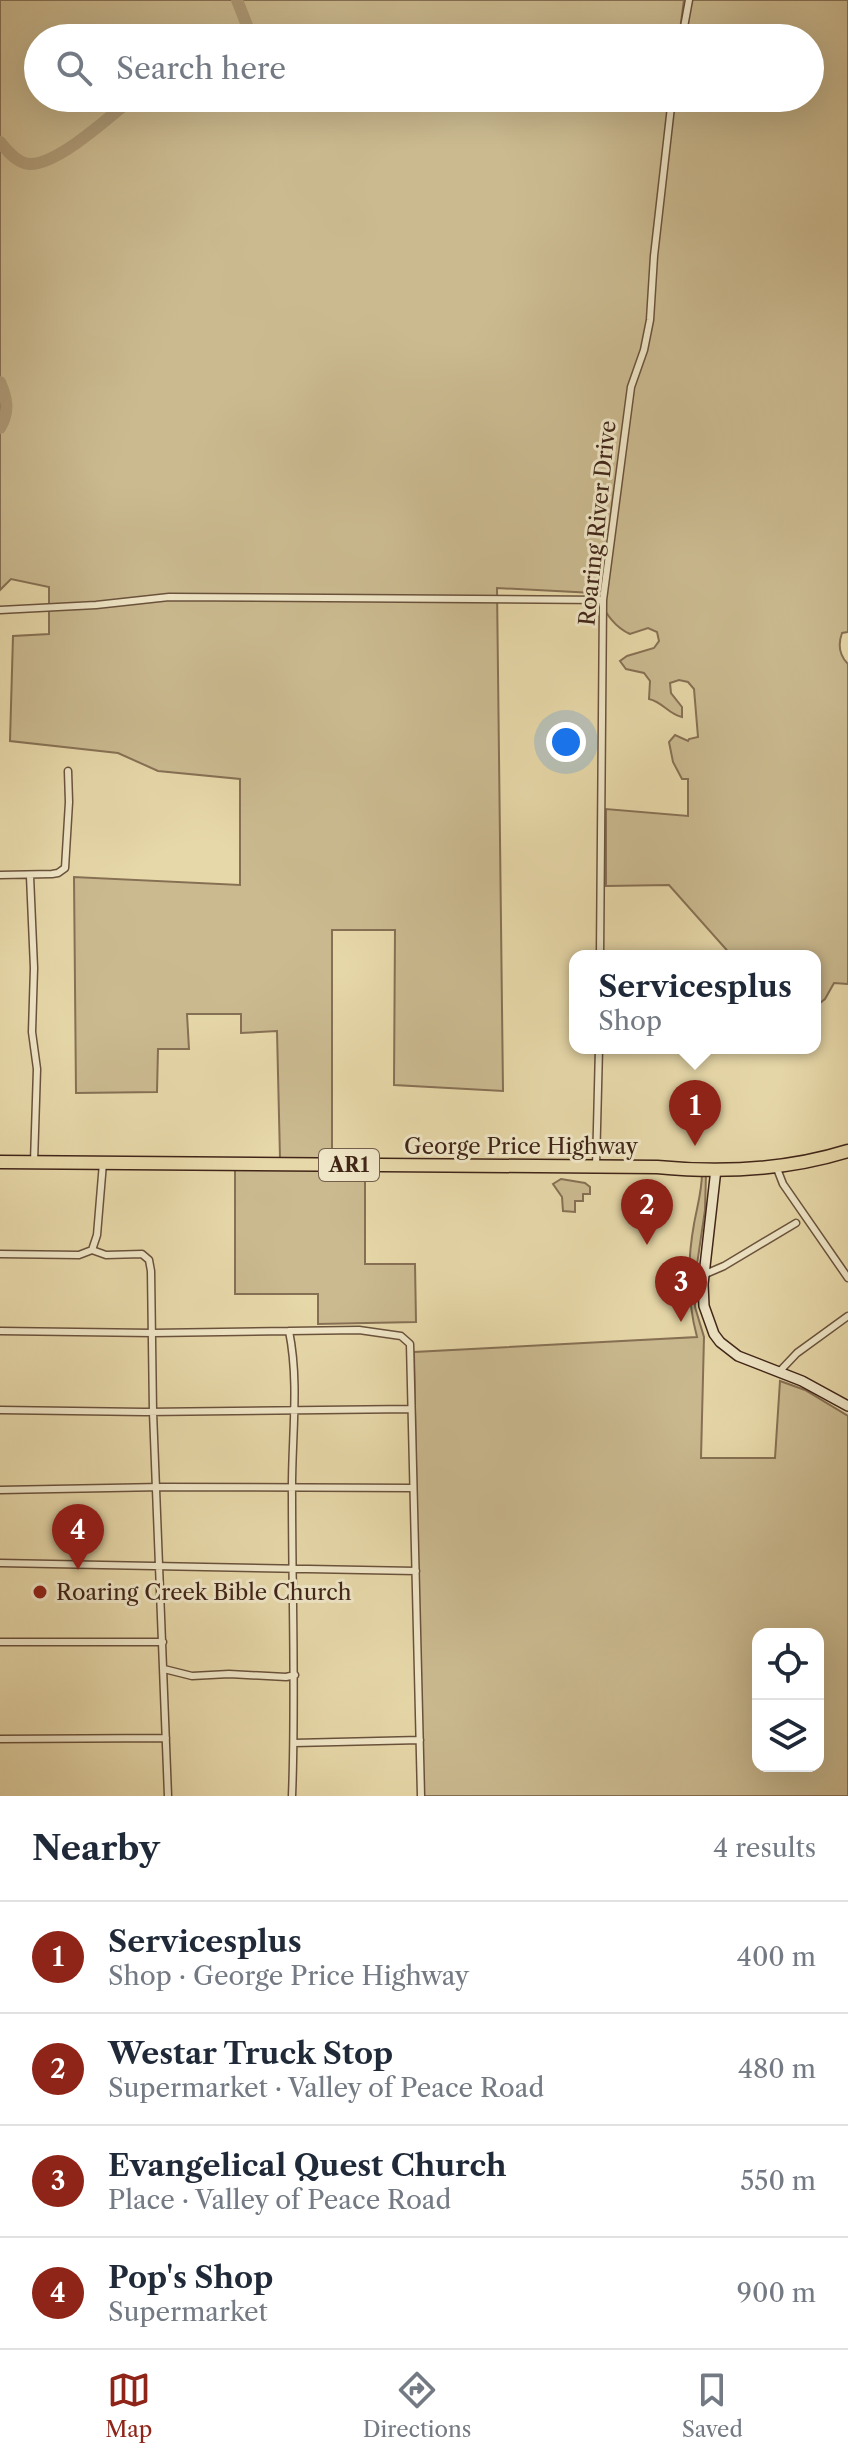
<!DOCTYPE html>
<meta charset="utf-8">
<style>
body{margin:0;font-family:"Libre Caslon Text",serif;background:#f6f6f7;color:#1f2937}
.controls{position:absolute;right:24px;bottom:24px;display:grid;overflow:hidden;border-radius:16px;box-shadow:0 8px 32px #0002}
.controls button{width:72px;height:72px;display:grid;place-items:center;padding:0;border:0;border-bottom:2px solid #e0e1e3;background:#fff;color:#1f2937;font:40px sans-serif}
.you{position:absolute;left:566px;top:742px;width:28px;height:28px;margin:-20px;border:6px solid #fff;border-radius:50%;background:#1a73e8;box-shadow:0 0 0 12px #1a73e833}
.badge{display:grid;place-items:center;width:52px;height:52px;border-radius:50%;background:#8f2418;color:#fff;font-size:26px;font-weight:700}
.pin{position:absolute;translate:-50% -66px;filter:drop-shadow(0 2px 4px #0008)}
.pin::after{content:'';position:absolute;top:42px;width:28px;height:24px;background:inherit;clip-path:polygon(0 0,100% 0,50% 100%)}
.popup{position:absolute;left:569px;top:950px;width:252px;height:104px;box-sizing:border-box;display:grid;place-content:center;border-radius:16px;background:#fff;filter:drop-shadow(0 2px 6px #0005);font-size:26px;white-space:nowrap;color:#747a83}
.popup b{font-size:30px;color:#1f2937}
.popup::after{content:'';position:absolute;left:50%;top:100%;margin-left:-16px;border:16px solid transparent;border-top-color:#fff}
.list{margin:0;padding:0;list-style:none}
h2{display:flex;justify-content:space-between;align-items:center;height:104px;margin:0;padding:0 32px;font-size:34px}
h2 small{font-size:26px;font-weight:400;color:#747a83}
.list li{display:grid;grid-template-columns:52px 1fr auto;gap:24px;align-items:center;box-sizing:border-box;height:112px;padding:0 32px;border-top:2px solid #e0e1e3}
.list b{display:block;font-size:30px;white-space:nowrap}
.list p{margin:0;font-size:26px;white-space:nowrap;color:#747a83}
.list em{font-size:26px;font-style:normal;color:#747a83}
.icon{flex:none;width:44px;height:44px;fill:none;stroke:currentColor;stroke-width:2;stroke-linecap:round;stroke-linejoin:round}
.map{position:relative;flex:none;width:848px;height:1796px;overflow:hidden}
.search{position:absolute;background:#fff;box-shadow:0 8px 32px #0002;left:24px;right:24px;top:24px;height:88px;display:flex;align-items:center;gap:20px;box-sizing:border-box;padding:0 28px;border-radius:44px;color:#747a83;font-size:30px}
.sheet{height:552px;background:#fff}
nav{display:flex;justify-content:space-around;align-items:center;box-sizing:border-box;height:112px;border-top:2px solid #e0e1e3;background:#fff;font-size:22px;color:#747a83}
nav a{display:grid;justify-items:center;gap:4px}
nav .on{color:#8f2418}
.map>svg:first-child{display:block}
</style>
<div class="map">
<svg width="848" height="1796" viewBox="0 0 848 1796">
<rect width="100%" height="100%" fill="#e7d8a9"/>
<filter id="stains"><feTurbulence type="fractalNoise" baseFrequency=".0025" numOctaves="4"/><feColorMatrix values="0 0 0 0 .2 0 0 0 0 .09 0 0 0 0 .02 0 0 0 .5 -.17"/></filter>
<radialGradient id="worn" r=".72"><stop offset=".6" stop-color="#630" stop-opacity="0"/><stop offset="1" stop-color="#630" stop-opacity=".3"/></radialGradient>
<path fill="#cbba90" stroke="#867054" stroke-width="2" fill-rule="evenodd" d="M0 0H684L679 38H38V98H810V38H682L689 0H848V632L842 633C838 644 839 655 848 664V984L834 983 825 999 815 1007V956H732L669 885 606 886V809L688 816V779H682L673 762 669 742 675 735 688 741 689 739 698 737 694 689 688 682 679 680 670 683 671 693 682 707V717C668 714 663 702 649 699L650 681 644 673 626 669 620 661 627 656 654 648 659 641 657 632 648 628 630 634C612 626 604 609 594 593L497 588 503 1091 394 1085 395 930H332V1159L280 1158 277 1031 241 1033V1014H187L189 1049H158L157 1092 76 1093 74 877 240 885V779L158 771 118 753 10 741 13 636 49 634V587L11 579 0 590Z
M235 1170H365V1264H415L416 1322 318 1324V1294H235Z
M702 1173 706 1174 705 1210 695 1278V1307L704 1337 701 1458H775L780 1381 805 1390 848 1416V1796H422L414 1352 697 1337C687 1300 687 1263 694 1224 697 1207 702 1191 702 1173ZM758 1634H818V1766H758Z
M561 1179 585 1183 590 1187V1194H583V1201H575V1212L563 1211 562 1197 553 1184Z"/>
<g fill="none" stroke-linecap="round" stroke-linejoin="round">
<path stroke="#ae9b78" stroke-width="12" d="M237 0 252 38
M0 142C7 151 17 163 29 164 57 166 110 116 133 98
M0 382C7 398 10 412 0 428"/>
<defs>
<path id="street" d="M682 38 689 0
M0 610 96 605 169 597 603 600
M0 875 52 874 58 873 65 868 69 802 68 771
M30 876 34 968 32 1032 37 1069 34 1162
M600 956 603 600 631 387 644 350 650 320 654 256 672 98
M776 1166 783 1184 848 1278
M596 1167 599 1048
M92 1250 106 1255 142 1254 149 1260 151 1271 153 1412 168 1796
M0 1254 79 1255 92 1250 97 1235 103 1163
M703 1275 724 1266 796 1223
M0 1331 153 1333 359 1330 401 1336 410 1344 421 1796
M289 1331C300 1385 291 1442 292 1496 292 1596 296 1696 292 1796
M779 1372 797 1353 848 1316
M0 1410 145 1412 411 1409
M0 1490 163 1487 412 1488
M0 1563 416 1571
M0 1642H163
M164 1669 192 1676 229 1674 286 1677 295 1675
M0 1739 166 1738
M294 1743 420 1740"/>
<path id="secondary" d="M716 1169 703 1284 704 1306 714 1334 720 1342 738 1356 802 1381 848 1406"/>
<path id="highway" d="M0 1162 657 1167C720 1173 787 1170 848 1151"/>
</defs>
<use href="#street" stroke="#6a523c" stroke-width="9"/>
<use href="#secondary" stroke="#402518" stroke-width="12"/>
<use href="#highway" stroke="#402518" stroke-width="15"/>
<use href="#street" stroke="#efe6c7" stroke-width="6"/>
<use href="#secondary" stroke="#efe6c7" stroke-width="9"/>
<use href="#highway" stroke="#e7d8a9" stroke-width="12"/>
</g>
<circle fill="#8f2418" stroke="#efe6c7" stroke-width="3" cx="40" cy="1592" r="8"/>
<g text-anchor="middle" stroke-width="6" stroke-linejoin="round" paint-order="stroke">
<rect fill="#efe6c7" stroke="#745f4c" stroke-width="2" x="319" y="1149" width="60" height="32" rx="6"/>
<g font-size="20" font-weight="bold" fill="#402518">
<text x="349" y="1172">AR1</text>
</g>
<g font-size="22" fill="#402518" stroke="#efe6c7">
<text transform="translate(597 523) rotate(-84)" y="8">Roaring River Drive</text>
<text x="521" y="1154">George Price Highway</text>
</g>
<g font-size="22" fill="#402518" stroke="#efe6c7" text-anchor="start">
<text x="56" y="1600">Roaring Creek Bible Church</text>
</g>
</g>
<rect width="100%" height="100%" filter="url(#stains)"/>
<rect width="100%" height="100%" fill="url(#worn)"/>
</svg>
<div class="controls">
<button><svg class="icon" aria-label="locate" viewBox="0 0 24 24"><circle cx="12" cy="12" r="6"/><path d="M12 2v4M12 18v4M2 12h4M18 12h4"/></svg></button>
<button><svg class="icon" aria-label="layers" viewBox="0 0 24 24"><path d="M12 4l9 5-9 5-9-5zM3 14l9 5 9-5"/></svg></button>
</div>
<div class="you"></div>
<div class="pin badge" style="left:695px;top:1146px">1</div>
<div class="popup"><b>Servicesplus</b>Shop</div>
<div class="pin badge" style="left:647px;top:1245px">2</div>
<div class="pin badge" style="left:681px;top:1322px">3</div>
<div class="pin badge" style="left:78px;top:1570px">4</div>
<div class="search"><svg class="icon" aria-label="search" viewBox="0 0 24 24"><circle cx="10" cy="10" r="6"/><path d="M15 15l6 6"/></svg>Search here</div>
</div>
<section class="sheet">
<h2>Nearby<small>4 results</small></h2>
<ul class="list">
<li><span class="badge">1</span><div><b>Servicesplus</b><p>Shop · George Price Highway</p></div><em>400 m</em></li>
<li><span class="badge">2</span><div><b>Westar Truck Stop</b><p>Supermarket · Valley of Peace Road</p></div><em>480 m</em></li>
<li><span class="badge">3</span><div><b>Evangelical Quest Church</b><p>Place · Valley of Peace Road</p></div><em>550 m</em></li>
<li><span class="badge">4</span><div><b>Pop's Shop</b><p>Supermarket</p></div><em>900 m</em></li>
</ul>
</section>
<nav>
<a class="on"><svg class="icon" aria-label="map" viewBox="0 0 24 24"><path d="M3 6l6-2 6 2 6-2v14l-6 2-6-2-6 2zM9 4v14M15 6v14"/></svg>Map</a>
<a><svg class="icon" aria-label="directions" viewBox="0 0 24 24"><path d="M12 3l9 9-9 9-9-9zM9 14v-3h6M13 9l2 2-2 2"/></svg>Directions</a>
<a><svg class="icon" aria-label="saved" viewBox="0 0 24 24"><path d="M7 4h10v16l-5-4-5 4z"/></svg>Saved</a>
</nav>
